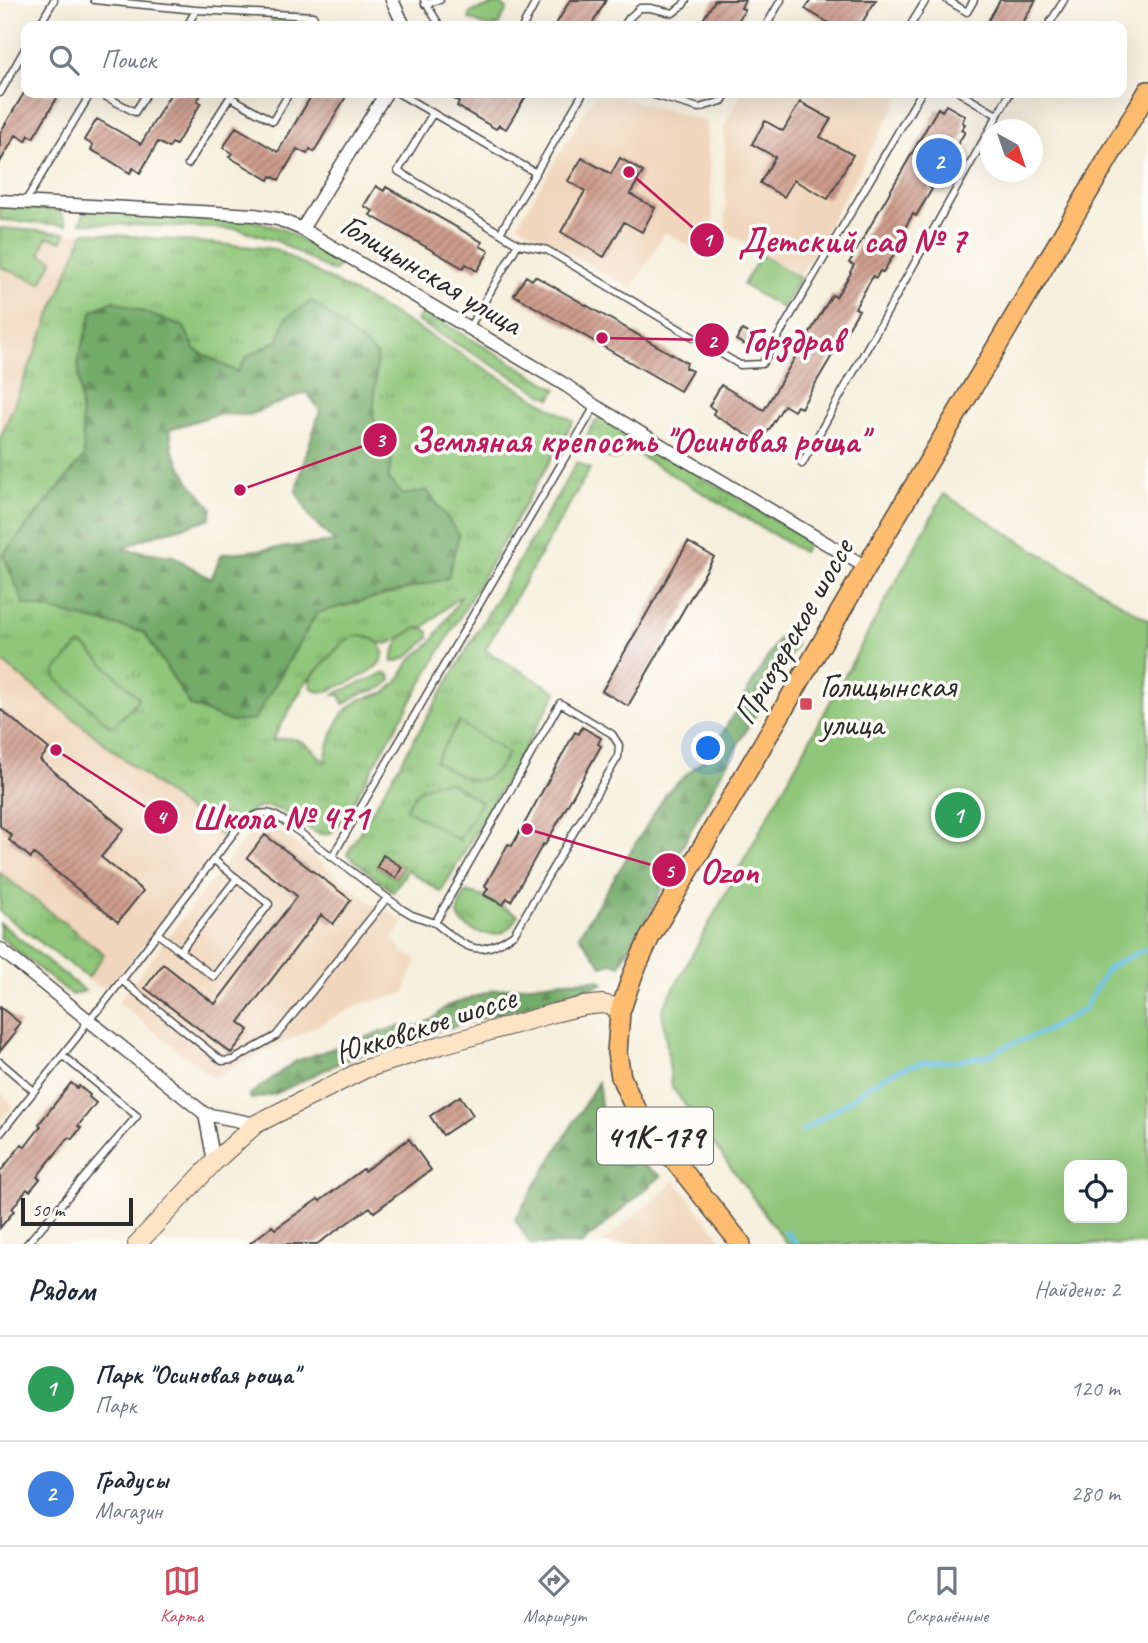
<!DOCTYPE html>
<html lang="ru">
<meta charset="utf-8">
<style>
body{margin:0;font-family:Caveat,sans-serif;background:#f2f2f3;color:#1f2937}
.controls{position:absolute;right:21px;bottom:21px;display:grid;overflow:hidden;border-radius:14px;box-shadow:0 7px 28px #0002}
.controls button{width:63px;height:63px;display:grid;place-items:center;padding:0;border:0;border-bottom:2px solid #e0e1e3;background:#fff;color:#1f2937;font:35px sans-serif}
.compass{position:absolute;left:980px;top:119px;width:63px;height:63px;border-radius:50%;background:#fff;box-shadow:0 7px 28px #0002;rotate:140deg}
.scale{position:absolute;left:21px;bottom:18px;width:112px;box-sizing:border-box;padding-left:7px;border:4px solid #2b2b2b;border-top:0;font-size:19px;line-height:24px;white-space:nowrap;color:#2b2b2b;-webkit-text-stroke:5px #fdfcf7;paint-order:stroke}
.you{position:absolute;left:709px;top:749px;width:24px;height:24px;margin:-18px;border:5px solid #fff;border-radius:50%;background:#1a73e8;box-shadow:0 0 0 10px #1a73e833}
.badge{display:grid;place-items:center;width:46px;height:46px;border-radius:50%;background:#d1495b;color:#fff;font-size:23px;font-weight:700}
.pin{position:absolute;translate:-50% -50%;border:4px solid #fff;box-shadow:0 2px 7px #0006}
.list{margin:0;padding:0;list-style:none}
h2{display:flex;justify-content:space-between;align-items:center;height:91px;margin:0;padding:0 28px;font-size:30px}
h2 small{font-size:23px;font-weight:400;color:#747a83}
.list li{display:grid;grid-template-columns:46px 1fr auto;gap:21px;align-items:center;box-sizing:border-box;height:105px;padding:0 28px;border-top:2px solid #e0e1e3}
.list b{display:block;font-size:26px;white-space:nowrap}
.list p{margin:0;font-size:23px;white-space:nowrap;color:#747a83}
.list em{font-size:23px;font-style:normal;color:#747a83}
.icon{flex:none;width:38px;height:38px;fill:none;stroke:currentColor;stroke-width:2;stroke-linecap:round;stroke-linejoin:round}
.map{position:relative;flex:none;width:1148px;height:1244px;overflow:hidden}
.search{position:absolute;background:#fff;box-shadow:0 7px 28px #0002;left:21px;right:21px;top:21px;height:77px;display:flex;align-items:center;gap:18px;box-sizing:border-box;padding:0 24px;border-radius:14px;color:#747a83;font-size:26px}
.sheet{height:301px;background:#fff}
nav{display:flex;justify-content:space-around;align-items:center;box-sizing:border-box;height:98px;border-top:2px solid #e0e1e3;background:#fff;font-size:19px;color:#747a83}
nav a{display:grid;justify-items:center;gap:4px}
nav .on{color:#d1495b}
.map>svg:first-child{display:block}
</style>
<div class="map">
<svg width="1148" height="1244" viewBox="0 0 1148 1244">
<defs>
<pattern id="grass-tufts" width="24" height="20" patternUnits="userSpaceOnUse" patternTransform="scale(1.75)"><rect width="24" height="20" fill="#8fc679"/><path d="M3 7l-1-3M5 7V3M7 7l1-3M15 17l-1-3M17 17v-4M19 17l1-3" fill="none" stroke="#75a163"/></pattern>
<pattern id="forest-firs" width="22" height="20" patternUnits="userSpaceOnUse" patternTransform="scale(1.75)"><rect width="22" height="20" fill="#73ab69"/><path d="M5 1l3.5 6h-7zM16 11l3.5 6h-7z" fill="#5f8b57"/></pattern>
<pattern id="building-hatch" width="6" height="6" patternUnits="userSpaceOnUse" patternTransform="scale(1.75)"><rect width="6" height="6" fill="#ce9c8e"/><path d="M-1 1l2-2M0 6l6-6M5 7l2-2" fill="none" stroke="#a77f74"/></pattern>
</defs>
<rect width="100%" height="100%" fill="#fdfcf7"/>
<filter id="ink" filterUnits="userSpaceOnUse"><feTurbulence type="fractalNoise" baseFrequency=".0143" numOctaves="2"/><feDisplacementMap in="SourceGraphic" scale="14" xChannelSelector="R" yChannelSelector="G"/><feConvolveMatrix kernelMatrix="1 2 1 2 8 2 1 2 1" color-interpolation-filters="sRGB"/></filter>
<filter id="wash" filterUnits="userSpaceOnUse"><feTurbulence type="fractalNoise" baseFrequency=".00686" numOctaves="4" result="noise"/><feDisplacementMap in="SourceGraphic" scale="28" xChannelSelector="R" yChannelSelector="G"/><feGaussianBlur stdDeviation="1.57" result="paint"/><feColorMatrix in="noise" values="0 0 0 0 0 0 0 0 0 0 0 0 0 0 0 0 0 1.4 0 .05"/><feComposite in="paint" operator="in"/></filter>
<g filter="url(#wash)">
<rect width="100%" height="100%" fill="#f6efdd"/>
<path fill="#f0d6bc" d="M596 93H607L706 121 716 261 665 232 632 289 518 224Z
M742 93H903L800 275 726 232 724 126Z
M0 228 71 233 84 232 0 439Z
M0 660 224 839 109 990 94 984 0 912Z
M262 823 271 824 384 913 387 909 405 923 391 940 402 949 401 952 417 959 404 994 363 1003 213 1078 118 1002 253 828Z
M0 1093 10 1101 12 1107 0 1122Z
M675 1181 726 1244H600H601Z"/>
<path fill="url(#grass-tufts)" stroke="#5d7852" stroke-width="2" fill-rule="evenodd" d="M0 207 60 211 67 225 0 220Z
M85 211 252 220 282 229 335 259 339 265 335 271H331L277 241 237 229 80 223Z
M0 228 65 233 62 241 47 237 40 254 53 260 41 283 0 267Z
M84 232 275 249 404 320 573 421 342 821 330 834C318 836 314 832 305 826 263 795 255 802 224 839L0 660V439ZM114 301 183 327 195 350 237 372 247 357 278 340 286 318 377 355 373 420 396 437 388 479 403 495 448 578 317 613 254 720 191 706 144 632 24 603 4 555 84 457ZM462 596 431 643 410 661 398 681 387 692 359 700 343 713 333 732 328 746 325 762C309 745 297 732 272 741L305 683 344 641 367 636 379 643 389 644 416 628H423L455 600Z
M423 311 557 389 551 399 417 321Z
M601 417 809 540 803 552 628 449 620 458 614 460 598 454 587 440C588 429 593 423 601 417Z
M577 462 590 469 485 650 557 692 441 892 408 870 393 892 347 854ZM441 782 460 840 407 809 421 788ZM383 856 402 867 396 878 377 867Z
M385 673 390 675 391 680C381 692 372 689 358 695 353 698 348 702 343 704L341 696 334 694Z
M0 873 104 954 88 978 0 912Z
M466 892 484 897 518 915C514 922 510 929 503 932 489 939 459 930 458 912 458 905 463 898 466 892Z
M0 923 85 991 71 995 0 937Z"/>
<path fill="url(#forest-firs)" stroke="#4f6b4a" stroke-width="2" fill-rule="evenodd" d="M114 301 184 327 195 350 237 372 247 357 278 340 286 318 312 301 377 355 373 420 396 437 388 479 403 495 427 490 459 535 448 578 317 613 254 720 231 722 191 706 144 632 24 604 3 555 84 457 78 359 93 310ZM307 392 320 411 305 457 296 491 311 519 335 542 222 554 211 579 173 556 124 549C150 532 182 530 210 518L212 508 189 481 173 451 170 429 218 414 249 415Z
M785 637 796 645 719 777 670 870 657 899 620 965 612 963 602 966 579 935 668 791 710 754 779 638Z
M599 980 604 983 595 987 386 1045 341 1062 275 1094 251 1099 249 1095 296 1061 399 1026H419L433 1019 447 1006 494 990 562 981Z
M598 1082 606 1142 661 1176 582 1244H530L515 1219Z"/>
<path fill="#8fc679" stroke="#5d7852" stroke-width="2" fill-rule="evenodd" d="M499 3 507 9 498 26H486L469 19 471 12Z
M275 14 313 16 319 26H270Z
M761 255 800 278 782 308 743 285Z
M944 494 1148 620V1244H787L672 1087 662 1010ZM1069 1165H1122V1218H1069Z
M416 628H423L429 632V638C418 647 407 662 392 662 395 642 399 638 416 628Z
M355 636C364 636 374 637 380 645 398 668 337 687 324 692L316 691 311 687 310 681 313 675 344 641Z
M79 645 85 646 138 697V700L114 726 109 725 56 678 55 671Z
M459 722 508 753C487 794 466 781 435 761Z
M441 782H449L481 802 459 840 406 809C415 791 421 786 441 782Z"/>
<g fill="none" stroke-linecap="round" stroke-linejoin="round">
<path stroke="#6cc2e9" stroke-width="4.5" d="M802 1131 849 1101 867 1087 884 1077 901 1069 925 1062 956 1061 988 1056 1004 1047 1046 1031 1084 1009 1107 969 1121 961 1148 948
M785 1231 797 1244"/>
</g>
<g id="blocks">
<path fill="url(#building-hatch)" d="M570 0H606L591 26H555Z
M715 0H745L741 8 745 10 735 26H699Z
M811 0H876L860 26H834L805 9Z
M1000 0H1036L1021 26H985Z
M24 93H60L33 138 29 135 26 141 16 135 0 162V133Z
M171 93H202L197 101 201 103 176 145 172 143 169 148 158 142 140 173 133 168 130 173 101 155 91 150 93 145 84 140 97 119 141 144Z
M313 93H348L314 152 310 149 307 154 297 149 279 180 271 176 269 180 229 157 232 153 223 148 236 127 278 152Z
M444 93H528L506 129 499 125 496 129 457 106 459 102Z
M800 102 831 119 820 137 853 155 828 199 794 180 784 197 760 183 775 157 752 144 765 121 783 131Z
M946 105 965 116 962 122 965 124 961 130 965 132 948 160 945 158 941 165 929 187 932 189 916 216 913 214 903 231 896 243 900 245 883 272 880 271 876 278 873 276 855 308 859 310 801 408 797 406 794 411 784 405 764 438 757 434 754 439 713 414 715 410 709 406 721 385 764 410 832 295 836 297 851 273 850 272 854 265 849 263 938 108 942 111Z
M582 158 611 174 620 158 643 172 630 194 655 208 642 232 624 222 604 257 561 232 585 191 568 181Z
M376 186 384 191 386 187 482 242 480 246 489 251 477 271 466 264 463 268 370 215 373 211 364 206Z
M526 276 532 280 535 276 687 363 685 368 692 371 680 391 514 295Z
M742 330 753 336 747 346 736 340Z
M688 542 714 557 628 706 602 691Z
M0 709 49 749 40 760 124 829 101 857 143 891 118 922 34 854 31 858 9 840 12 836 0 826Z
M582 727 601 738 598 744 601 746 561 817 545 845 543 844 511 901 507 898 503 905 484 895 488 888 485 886 508 844 512 846 575 732 579 734Z
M265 835 351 900 333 924 321 915 239 1022 249 1030 231 1053 145 988 163 964 215 1004 297 896 247 858Z
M383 855 402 867 396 878 377 867Z
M0 1007 20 1023 14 1030 16 1032 0 1051Z
M71 1083 77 1088 79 1086 90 1095 89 1097 96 1103 78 1126 81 1128 72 1139 69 1137 47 1164 37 1177 40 1179 30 1191 27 1189 12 1209 14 1211 0 1228V1172L22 1144 25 1147 41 1126 39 1124Z
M460 1096 473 1115 443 1135 430 1116Z
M409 1139 431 1170 374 1212 370 1207 317 1244H249L272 1226 275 1229 318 1199 320 1201 363 1169 364 1171Z"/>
</g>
</g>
<g filter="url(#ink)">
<use href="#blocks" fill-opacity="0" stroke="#494846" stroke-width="2"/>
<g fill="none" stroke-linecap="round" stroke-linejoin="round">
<defs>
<path id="lane" d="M94 0 196 10 313 16 319 26
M424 0 440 26
M947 0 967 12 974 0
M425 4 440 0
M39 26 54 0
M187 26 196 10
M523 26 537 0
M624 26 629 18 640 8H650L673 13 683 5 686 0
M766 26 781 0
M910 26 926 0
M1048 26 1064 0
M0 93 26 47
M99 93 135 112 147 93
M398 93 536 173
M647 93 699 108 722 101 727 93
M960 93 997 115
M433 113 398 171 518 244 547 250 740 365 762 364 921 93
M188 164 230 97 273 121 289 93
M25 202 91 93
M500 233 583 93
M469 328 518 244
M802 464 1010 93
M332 857 595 406
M158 934 214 977 269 904 214 860
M180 951 237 878
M121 980 222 1061 233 1060 276 1036 387 898
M0 1062 34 1091
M0 1134 78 1036 88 1020 102 1006 233 834C242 823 255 810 271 814 276 815 282 820 287 823L402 909 412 915 435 923 560 703 612 734 619 745 618 757 514 934C477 960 467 948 435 923
M27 1244 137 1116 63 1056"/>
<path id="street" d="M392 0 404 26
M0 201 254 215 278 219 302 229 567 386 595 406 866 567
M302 229 386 93
M0 949 205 1114 256 1124
M205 1114 214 1162"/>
<path id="secondary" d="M137 1244 214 1162 256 1124 365 1069 441 1045 554 1013 583 1006 602 1004 621 1008"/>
<path id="primary" d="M741 1244 651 1131 633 1104 621 1077 617 1053 620 1012 633 974 650 937 891 525 1148 91"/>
</defs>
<use href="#lane" stroke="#494846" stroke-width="9"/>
<use href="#street" stroke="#494846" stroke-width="15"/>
<use href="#secondary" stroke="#494846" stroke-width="20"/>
<use href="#primary" stroke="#494846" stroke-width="22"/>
<use href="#lane" stroke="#fff" stroke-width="6"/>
<use href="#street" stroke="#fff" stroke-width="12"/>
<use href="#secondary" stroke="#fee4c5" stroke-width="18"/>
<use href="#primary" stroke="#fdbc6f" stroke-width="19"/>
</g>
</g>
<rect fill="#d1495b" stroke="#fdfcf7" stroke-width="2.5" x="799" y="697" width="14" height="14" rx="3.5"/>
<g text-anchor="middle" stroke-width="7" stroke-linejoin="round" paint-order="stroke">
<rect fill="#fdfcf7" stroke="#6a6a68" stroke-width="2" x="597" y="1107.5" width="116" height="57" rx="5"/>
<g font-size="32" font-weight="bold" fill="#2b2b2b">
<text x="655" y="1147">41К-179</text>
</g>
<g font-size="33" fill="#2b2b2b" stroke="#fdfcf7">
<text transform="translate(432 273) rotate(31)" y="12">Голицынская улица</text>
<text transform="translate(792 631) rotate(-60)" y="12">Приозерское шоссе</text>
<text transform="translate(425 1024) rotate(-18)" y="12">Юкковское шоссе</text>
</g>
<g font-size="33" fill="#2b2b2b" stroke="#fdfcf7" text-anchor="start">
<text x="820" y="697">Голицынская<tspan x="820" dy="38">улица</tspan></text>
</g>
</g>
<path fill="none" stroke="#c2185b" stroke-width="2.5" d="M629 172L707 240M602 338L712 340M240 490L380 440M56 750L161 817M527 829L669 870"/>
<g fill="#c2185b" stroke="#fdfcf7" stroke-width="2.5">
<circle cx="629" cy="172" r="7"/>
<circle cx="602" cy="338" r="7"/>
<circle cx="240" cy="490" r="7"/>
<circle cx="56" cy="750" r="7"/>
<circle cx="527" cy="829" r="7"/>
<circle cx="707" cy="240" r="18"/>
<circle cx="712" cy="340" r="18"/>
<circle cx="380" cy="440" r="18"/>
<circle cx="161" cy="817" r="18"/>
<circle cx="669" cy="870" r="18"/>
</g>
<g font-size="21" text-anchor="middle" font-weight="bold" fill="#fff">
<text x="707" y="247">1</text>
<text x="712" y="348">2</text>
<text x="380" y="447">3</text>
<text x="161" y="824">4</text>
<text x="669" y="878">5</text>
</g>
<g font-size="35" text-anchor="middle" font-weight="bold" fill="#c2185b" stroke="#fdfcf7" stroke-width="7" stroke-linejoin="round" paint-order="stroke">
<text x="852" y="252">Детский сад № 7</text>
<text x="793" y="352">Горздрав</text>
<text x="639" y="452">Земляная крепость "Осиновая роща"</text>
<text x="280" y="829">Школа № 471</text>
<text x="729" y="883">Ozon</text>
</g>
</svg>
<div class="controls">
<button><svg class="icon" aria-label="locate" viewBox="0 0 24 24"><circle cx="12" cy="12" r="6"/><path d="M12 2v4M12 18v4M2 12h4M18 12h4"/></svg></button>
</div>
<svg class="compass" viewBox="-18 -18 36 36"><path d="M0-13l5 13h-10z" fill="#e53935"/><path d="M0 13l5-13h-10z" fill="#747a83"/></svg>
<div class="scale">50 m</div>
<div class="you"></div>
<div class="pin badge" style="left:958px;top:815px;background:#2e9e5b">1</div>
<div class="pin badge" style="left:939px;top:161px;background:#3f7fe0">2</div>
<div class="search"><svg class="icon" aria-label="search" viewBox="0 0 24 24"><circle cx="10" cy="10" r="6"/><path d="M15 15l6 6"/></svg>Поиск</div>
</div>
<section class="sheet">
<h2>Рядом<small>Найдено: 2</small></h2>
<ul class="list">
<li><span class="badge" style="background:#2e9e5b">1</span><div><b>Парк &quot;Осиновая роща&quot;</b><p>Парк</p></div><em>120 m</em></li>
<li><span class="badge" style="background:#3f7fe0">2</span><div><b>Градусы</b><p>Магазин</p></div><em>280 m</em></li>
</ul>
</section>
<nav>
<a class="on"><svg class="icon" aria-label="map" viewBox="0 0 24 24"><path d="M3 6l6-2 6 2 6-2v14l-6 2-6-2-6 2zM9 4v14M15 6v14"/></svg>Карта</a>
<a><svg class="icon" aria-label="directions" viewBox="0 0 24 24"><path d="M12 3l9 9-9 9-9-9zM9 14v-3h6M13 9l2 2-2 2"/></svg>Маршрут</a>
<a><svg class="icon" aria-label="saved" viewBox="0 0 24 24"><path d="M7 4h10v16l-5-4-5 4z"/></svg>Сохранённые</a>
</nav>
